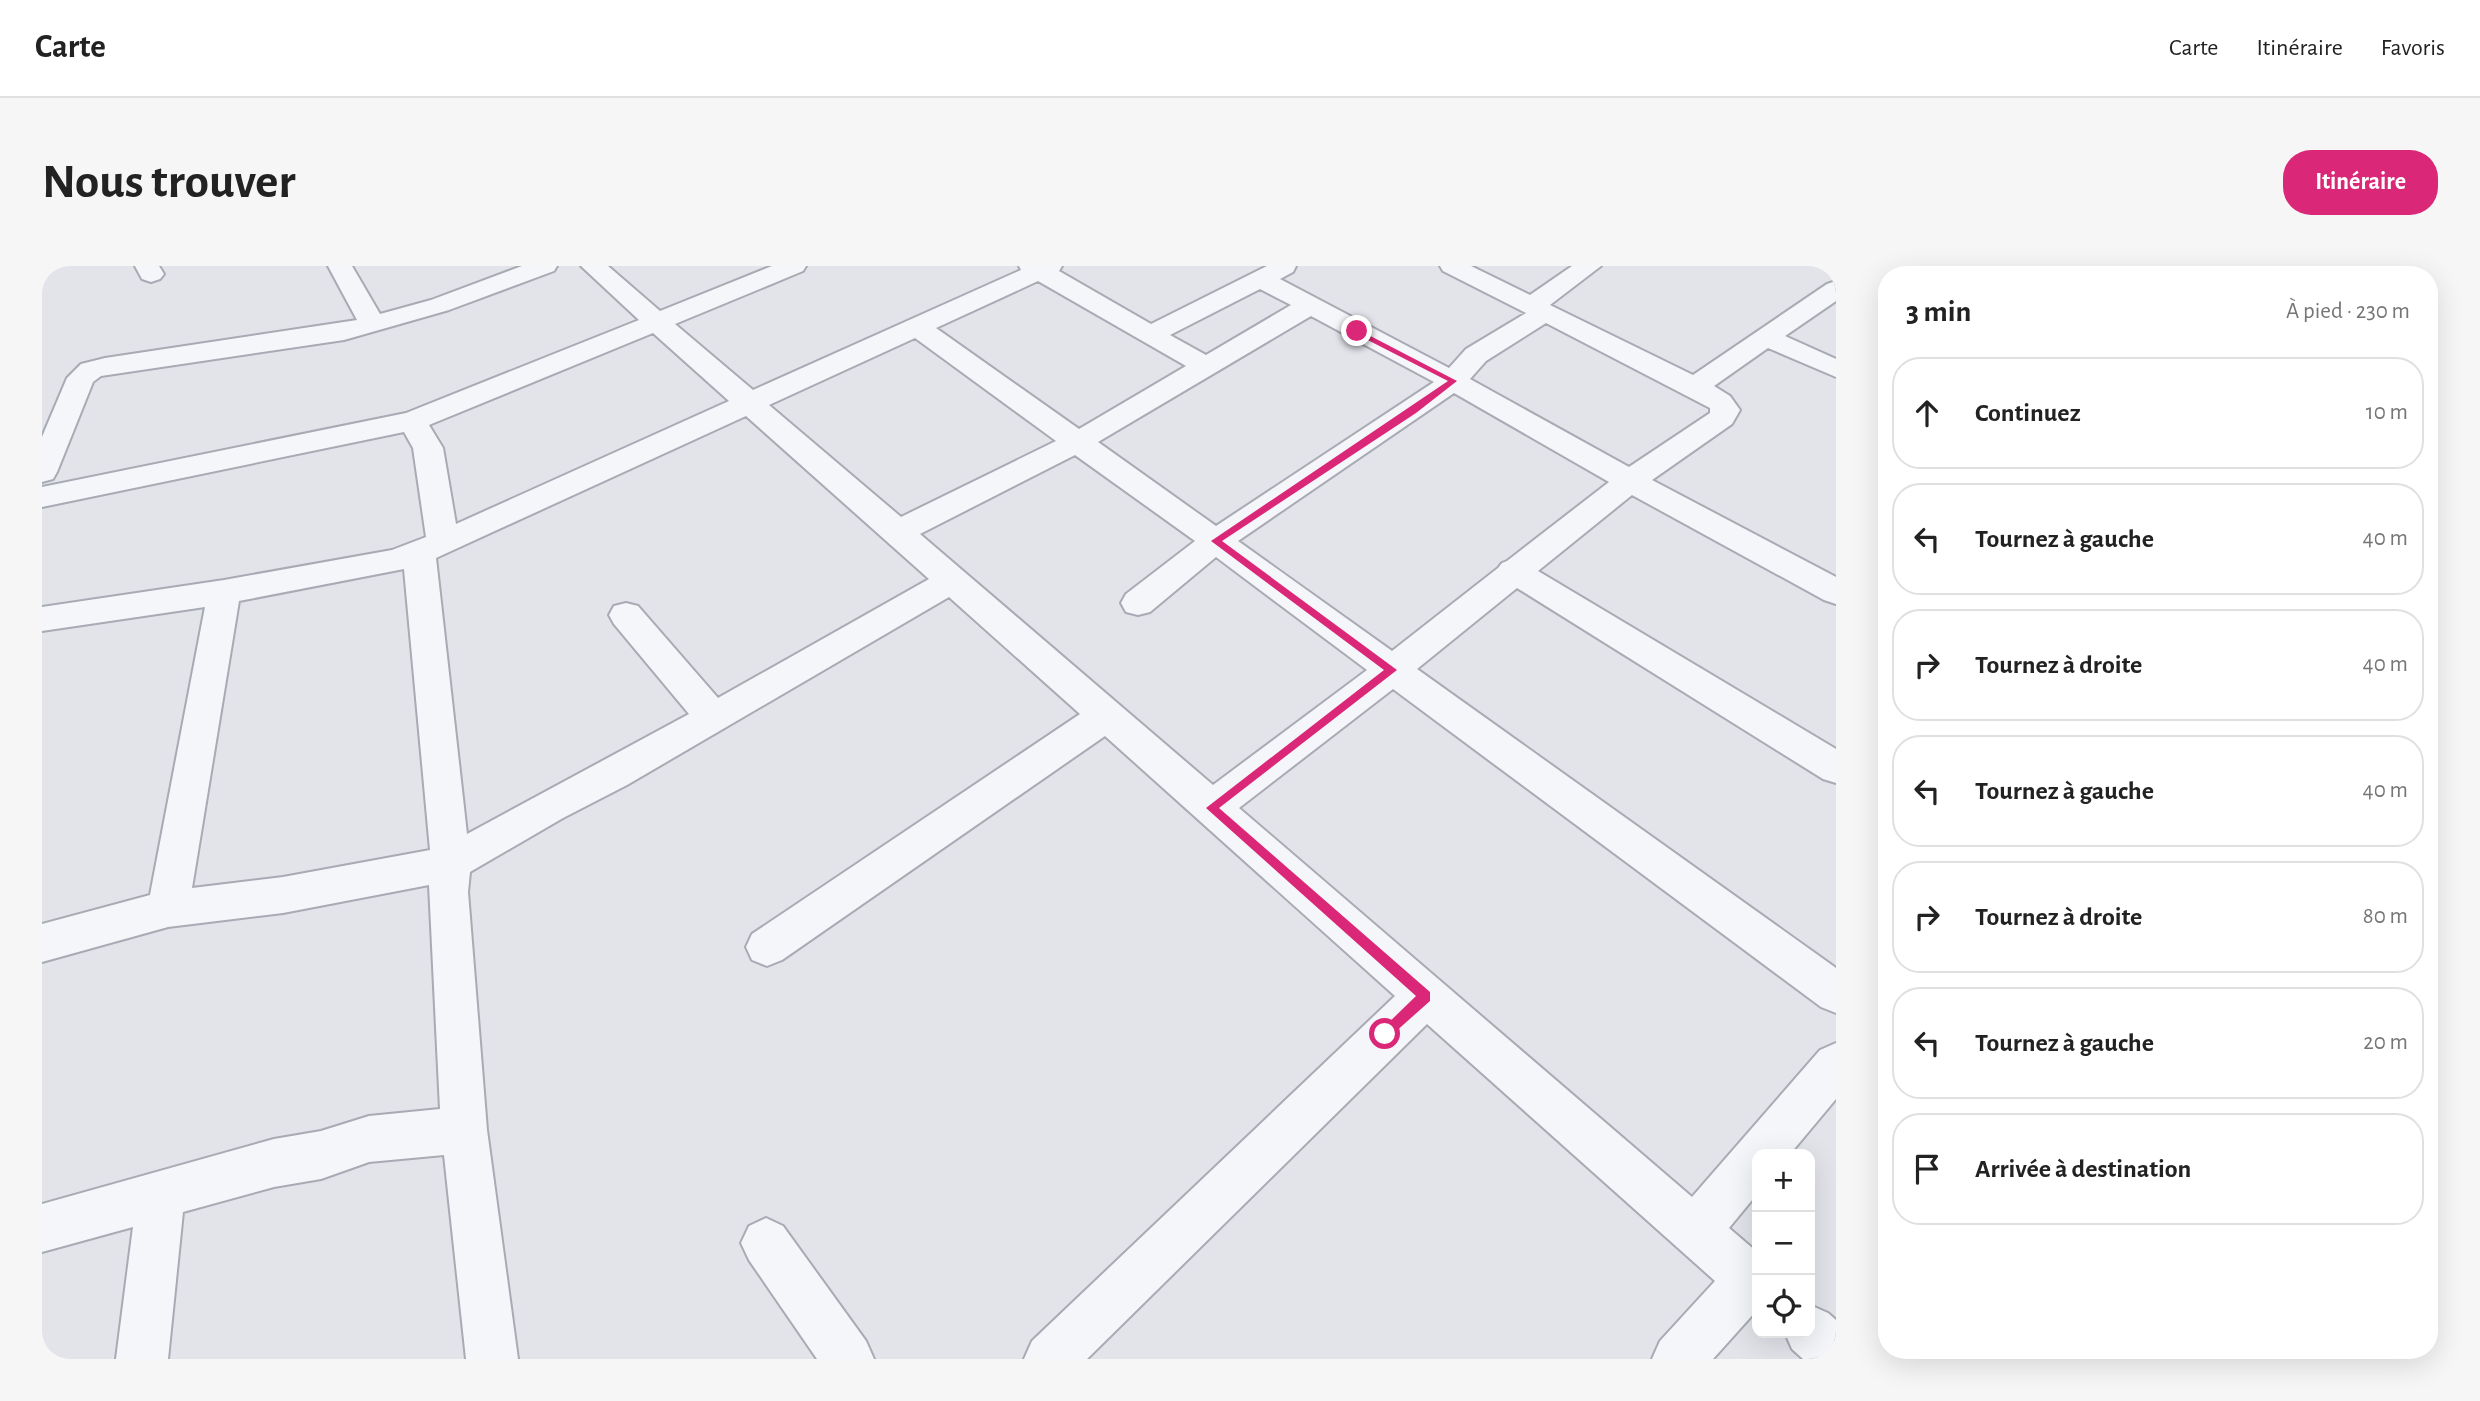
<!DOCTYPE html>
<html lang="fr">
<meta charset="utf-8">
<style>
body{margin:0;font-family:"Alegreya Sans",sans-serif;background:#f6f6f6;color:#222}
.controls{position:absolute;right:21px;bottom:21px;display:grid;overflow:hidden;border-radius:14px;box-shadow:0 7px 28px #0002}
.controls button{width:63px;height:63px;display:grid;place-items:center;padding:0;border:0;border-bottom:2px solid #e0e0e0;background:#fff;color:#222;font:35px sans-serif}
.stop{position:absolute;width:21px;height:21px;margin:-16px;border:5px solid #db2777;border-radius:50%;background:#fff}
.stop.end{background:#db2777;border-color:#fff;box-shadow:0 2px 7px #0008}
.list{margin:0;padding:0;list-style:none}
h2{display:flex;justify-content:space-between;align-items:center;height:91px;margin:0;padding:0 28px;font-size:30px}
h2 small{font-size:23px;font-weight:400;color:#767676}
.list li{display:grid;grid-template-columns:46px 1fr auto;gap:21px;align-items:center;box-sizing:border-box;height:112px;margin:0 14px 14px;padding:0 14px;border:2px solid #e0e0e0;border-radius:28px}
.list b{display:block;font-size:26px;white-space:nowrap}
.list em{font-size:23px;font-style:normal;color:#767676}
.icon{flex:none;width:38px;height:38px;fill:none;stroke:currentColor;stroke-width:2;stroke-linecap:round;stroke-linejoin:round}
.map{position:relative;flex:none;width:1794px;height:1093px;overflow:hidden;border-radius:28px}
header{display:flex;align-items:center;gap:42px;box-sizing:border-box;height:98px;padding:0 35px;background:#fff;border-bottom:2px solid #e0e0e0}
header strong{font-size:33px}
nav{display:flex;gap:38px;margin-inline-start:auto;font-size:24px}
.intro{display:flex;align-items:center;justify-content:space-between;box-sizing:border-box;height:168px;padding:0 42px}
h1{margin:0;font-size:49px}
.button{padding:18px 32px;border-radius:28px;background:#db2777;color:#fff;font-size:24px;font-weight:700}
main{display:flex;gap:42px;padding:0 42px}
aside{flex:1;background:#fff;border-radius:28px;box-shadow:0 7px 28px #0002}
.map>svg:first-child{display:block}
</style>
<header>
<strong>Carte</strong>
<nav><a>Carte</a><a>Itinéraire</a><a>Favoris</a></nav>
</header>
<div class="intro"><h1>Nous trouver</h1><a class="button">Itinéraire</a></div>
<main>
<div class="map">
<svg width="1794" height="1093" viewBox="0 0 1794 1093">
<rect width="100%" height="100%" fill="#e3e4ea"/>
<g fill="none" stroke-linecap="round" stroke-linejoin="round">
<defs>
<path id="street" d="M93 0H117L122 8 118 13 109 16 100 13Z
M286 0H310L338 48 389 34 480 0H515L512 5 407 44 302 74 59 110 51 116 15 206 11 213 0 216V171L25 112 39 98 63 92 315 54Z
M539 0H566L618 45 730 0H764L761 5 633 58 711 124 979 4 977 0H1020L1017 5 1109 58 1225 0H1254L1251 6 1238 13 1407 102 1424 83 1484 47 1401 5 1398 0H1429L1488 29 1530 0H1559L1508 39 1651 109 1785 18 1794 15V35L1743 70 1794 93V111L1726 82 1672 120 1688 130 1698 144 1690 158 1610 214 1794 311V338L1782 334 1590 229 1496 305 1794 483V517L1781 513 1475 322 1375 403 1794 702V747L1779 741 1351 423 1197 542 1650 931 1778 784 1794 777V833L1748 888H1715V928L1687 962 1715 986V1044L1671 1093H1610L1618 1075 1673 1015 1385 758 1045 1093H982L990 1075 1353 730 1063 470 740 694 725 700 710 694 704 681 710 668 1038 448 907 331 585 519 521 552 428 606 426 626 445 864 476 1093H424L402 889 327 896 279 913 232 921 141 946 126 1093H74L91 961 0 986V938L232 873 279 865 327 850 398 843 387 619 241 647 126 661 0 696V658L108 629 163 341 0 365V341L182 314 350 284 384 271 371 182 362 166 0 241V221L364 147 597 54ZM996 15 1144 100 1037 163 894 62ZM1218 23 1249 39 1164 89 1128 69ZM1269 50 1392 116 1174 260 1056 176ZM1504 57 1668 142V147L1587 201 1428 113 1444 95ZM611 67 687 135 414 258 401 182 387 159ZM873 72 1014 175 859 251 727 139ZM1412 127 1567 216 1465 295 1460 297 1456 302 1350 385 1196 275ZM704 150 887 313 676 432 596 340 584 337 572 340 567 349 572 358 647 448 425 568 394 292ZM1033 189 1153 275 1084 328 1079 337 1084 346 1096 349 1108 346 1174 291 1325 404 1171 519 878 268ZM362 303 388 584 241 611 150 622 197 335Z
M724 952 741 960 824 1075 832 1093H775L707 994 699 977 707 960Z
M1768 1039 1786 1047 1794 1054V1093H1761L1750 1083 1743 1067H1768Z"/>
</defs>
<use href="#street" stroke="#a8aab4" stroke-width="4"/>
<use href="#street" fill="#f5f6f9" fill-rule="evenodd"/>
</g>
<path fill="#db2777" d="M1315 63 1415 115 1374 147 1180 275 1355 404 1177 542 1388 726V735L1343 775 1337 768 1339 764 1374 730 1164 542 1342 404 1169 275 1406 115 1312 67Z"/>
</svg>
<div class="controls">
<button>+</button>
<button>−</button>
<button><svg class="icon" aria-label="locate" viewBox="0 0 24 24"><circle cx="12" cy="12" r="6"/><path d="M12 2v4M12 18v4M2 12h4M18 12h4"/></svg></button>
</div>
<div class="stop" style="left:1343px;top:768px"></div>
<div class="stop end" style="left:1315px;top:65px"></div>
</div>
<aside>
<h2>3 min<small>À pied · 230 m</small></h2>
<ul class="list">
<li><svg class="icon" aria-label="ahead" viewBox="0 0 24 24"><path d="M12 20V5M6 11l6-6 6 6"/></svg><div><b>Continuez</b></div><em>10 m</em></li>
<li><svg class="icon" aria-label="left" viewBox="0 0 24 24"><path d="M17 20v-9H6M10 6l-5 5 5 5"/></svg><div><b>Tournez à gauche</b></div><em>40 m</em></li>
<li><svg class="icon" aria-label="right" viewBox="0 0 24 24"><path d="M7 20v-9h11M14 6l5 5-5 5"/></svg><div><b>Tournez à droite</b></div><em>40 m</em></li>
<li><svg class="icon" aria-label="left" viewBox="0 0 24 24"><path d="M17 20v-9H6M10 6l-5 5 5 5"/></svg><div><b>Tournez à gauche</b></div><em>40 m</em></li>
<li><svg class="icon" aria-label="right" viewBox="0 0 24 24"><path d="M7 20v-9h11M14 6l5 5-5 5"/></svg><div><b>Tournez à droite</b></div><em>80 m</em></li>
<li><svg class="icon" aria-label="left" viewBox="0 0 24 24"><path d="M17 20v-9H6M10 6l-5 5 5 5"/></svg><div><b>Tournez à gauche</b></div><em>20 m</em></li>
<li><svg class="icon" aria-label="arrive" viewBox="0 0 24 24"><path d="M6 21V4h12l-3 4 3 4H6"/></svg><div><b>Arrivée à destination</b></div></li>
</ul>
</aside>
</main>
